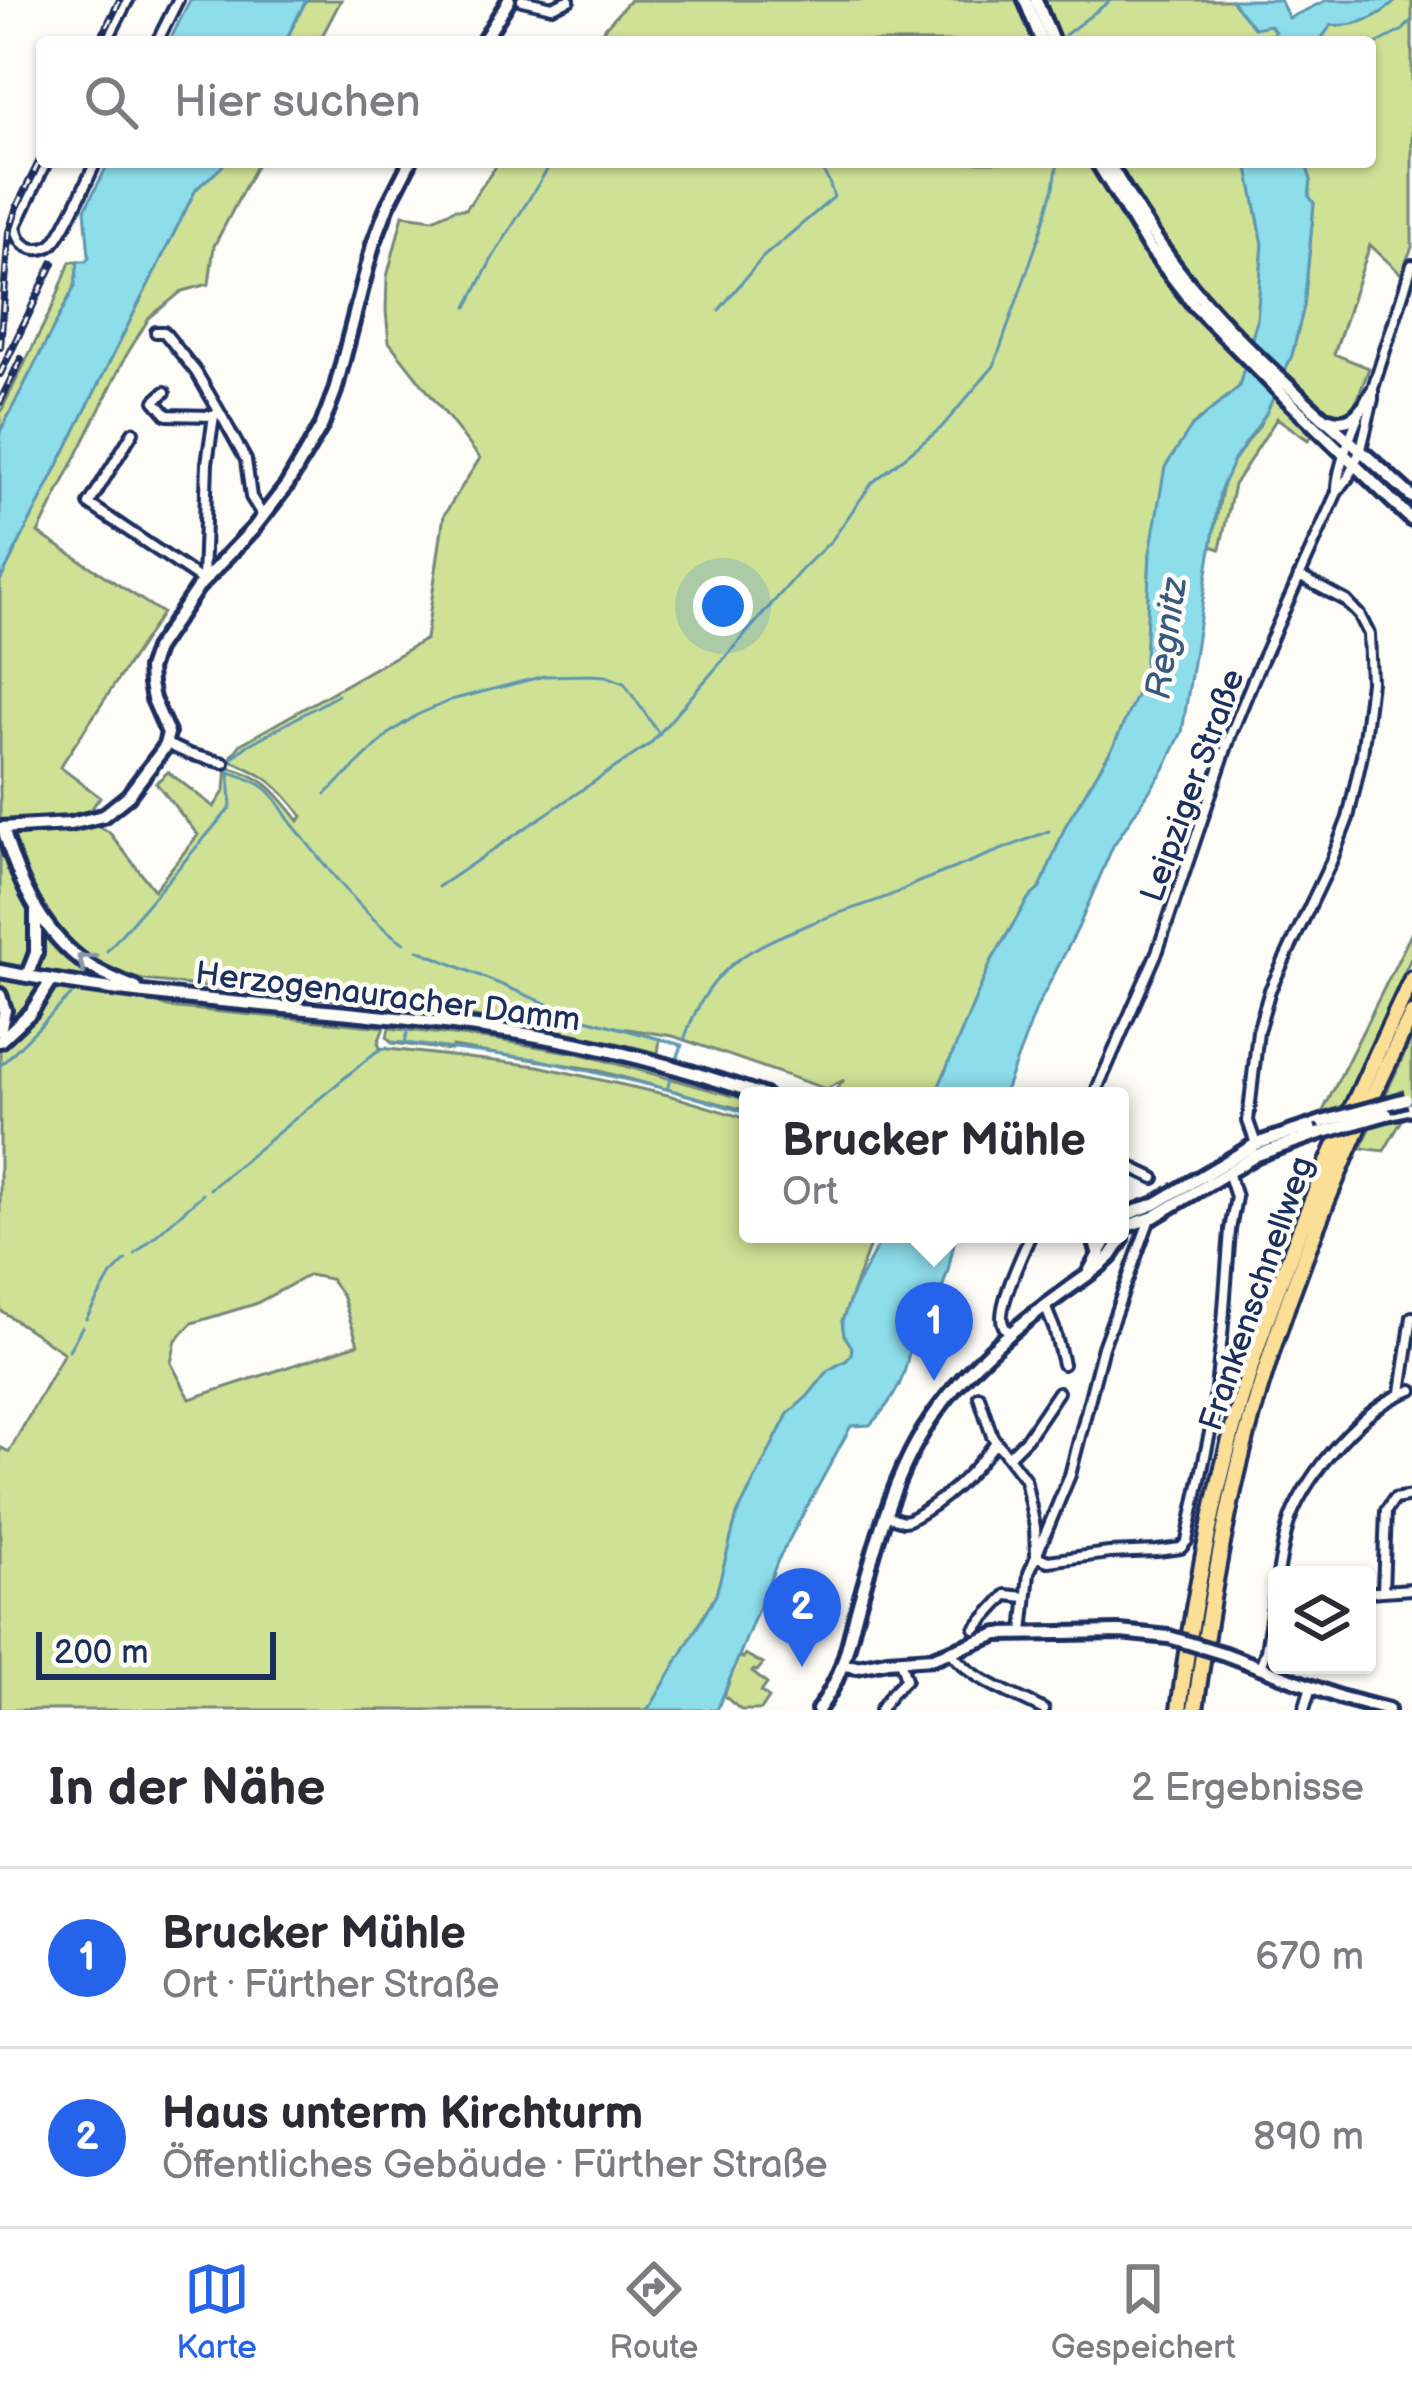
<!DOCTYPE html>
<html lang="de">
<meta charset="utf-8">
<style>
body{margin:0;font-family:"Balsamiq Sans",sans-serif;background:#f7f7f7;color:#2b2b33}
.controls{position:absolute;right:36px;bottom:36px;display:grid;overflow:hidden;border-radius:12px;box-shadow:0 3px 9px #0004}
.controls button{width:108px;height:108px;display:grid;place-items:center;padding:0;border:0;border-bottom:3px solid #e1e1e2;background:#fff;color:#2b2b33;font:60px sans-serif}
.scale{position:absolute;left:36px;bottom:30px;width:240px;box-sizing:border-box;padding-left:12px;border:6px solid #1b2f5e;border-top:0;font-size:33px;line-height:42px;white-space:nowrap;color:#1b2f5e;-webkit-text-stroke:9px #fdfcf7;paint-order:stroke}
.you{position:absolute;left:723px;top:606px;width:42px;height:42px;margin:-30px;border:9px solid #fff;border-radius:50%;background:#1a73e8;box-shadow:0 0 0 18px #1a73e833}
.badge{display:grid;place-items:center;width:78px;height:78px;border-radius:50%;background:#2563eb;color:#fff;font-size:39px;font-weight:700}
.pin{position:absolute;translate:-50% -99px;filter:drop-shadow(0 3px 6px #0008)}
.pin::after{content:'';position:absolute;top:63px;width:42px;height:36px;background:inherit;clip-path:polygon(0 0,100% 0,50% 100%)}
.popup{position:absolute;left:739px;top:1087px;width:390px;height:156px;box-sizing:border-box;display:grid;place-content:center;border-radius:12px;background:#fff;filter:drop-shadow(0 3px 9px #0005);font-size:39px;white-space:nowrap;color:#7c7c81}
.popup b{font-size:45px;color:#2b2b33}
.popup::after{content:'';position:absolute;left:50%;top:100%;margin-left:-24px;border:24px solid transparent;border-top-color:#fff}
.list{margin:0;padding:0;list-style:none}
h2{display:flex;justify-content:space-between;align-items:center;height:156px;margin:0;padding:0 48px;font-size:51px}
h2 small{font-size:39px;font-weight:400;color:#7c7c81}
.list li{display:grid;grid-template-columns:78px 1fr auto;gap:36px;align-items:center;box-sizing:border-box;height:180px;padding:0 48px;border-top:3px solid #e1e1e2}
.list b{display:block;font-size:45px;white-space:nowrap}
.list p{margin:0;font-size:39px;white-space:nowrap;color:#7c7c81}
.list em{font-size:39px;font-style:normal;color:#7c7c81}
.icon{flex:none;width:66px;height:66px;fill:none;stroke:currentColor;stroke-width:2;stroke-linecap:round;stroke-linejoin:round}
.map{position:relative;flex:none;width:1412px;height:1710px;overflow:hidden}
.search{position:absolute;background:#fff;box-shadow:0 3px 9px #0004;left:36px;right:36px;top:36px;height:132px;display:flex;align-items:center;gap:30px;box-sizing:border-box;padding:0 42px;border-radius:12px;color:#7c7c81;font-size:45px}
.sheet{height:516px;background:#fff}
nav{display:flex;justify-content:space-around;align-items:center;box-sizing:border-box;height:168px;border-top:3px solid #e1e1e2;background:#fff;font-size:33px;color:#7c7c81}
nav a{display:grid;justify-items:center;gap:6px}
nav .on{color:#2563eb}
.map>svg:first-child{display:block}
</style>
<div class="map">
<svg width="1412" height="1710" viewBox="0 0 1412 1710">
<rect width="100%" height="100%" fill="#fdfcf7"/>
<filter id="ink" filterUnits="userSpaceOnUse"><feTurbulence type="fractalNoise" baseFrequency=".00833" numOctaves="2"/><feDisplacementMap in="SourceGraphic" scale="24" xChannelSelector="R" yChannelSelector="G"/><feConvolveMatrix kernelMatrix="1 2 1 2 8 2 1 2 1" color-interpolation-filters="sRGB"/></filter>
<g filter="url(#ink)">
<path fill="#cfe195" stroke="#75887a" stroke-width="3" fill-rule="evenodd" d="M306 0H341L319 42H285Z
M630 0H1231L1254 27 1270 25 1275 32 1267 42H592Z
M1397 0H1412V247L1401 274 1370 245 1334 354 1369 368 1354 409 1342 418 1331 415 1303 390 1286 407 1313 435 1308 440 1277 418 1234 485 1220 549 1211 546 1224 479 1234 460 1259 426 1292 355 1304 306 1314 204 1309 196 1311 180 1305 162H1370V42H1319L1331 25C1356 27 1378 18 1397 0Z
M225 162H258L214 246 209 284 182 291 149 318 126 356 38 533 162 613 60 767 100 797 92 808 109 818 94 824 109 832 154 890 198 835 156 783 168 772 214 807 225 790 227 767C266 777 275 791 299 821L302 816C279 785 264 774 229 760L241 744 426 639 444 515 480 458 389 342 386 311 387 277 403 215 433 219 455 209H466L499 162H1247L1263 244 1257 320 1239 387 1192 426 1150 553 1145 678 1114 745 1066 825 1040 889 1028 899 991 962 935 1096H838L833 1093 844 1080 826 1089 673 1036 615 1027 660 1039 658 1053C490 1010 315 999 143 980L118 973 113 981 167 1007 384 1027 378 1043 380 1048 538 1066 668 1095 748 1119V1234H874L842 1321 844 1335 852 1347 851 1355 847 1360 829 1370 808 1396 788 1414 737 1515 716 1595 652 1705 646 1710H0V1447L9 1452 64 1353 0 1310V581L195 191C204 179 217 174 225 162ZM309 1275 330 1279 342 1295 358 1344 190 1399 171 1363 176 1340 192 1323 255 1304Z
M78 261 75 286 0 432V413L53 306 70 262Z
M1412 932V956L1343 1106 1322 1113Z
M389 1028 498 1040 581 1054 748 1100V1111L592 1069 452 1047 451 1050 392 1043 387 1037Z
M1412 1037V1103L1384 1151 1361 1148Z
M745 1654 763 1664 757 1671 754 1670 752 1672 767 1684 761 1692 769 1698 761 1710H741L724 1696 738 1656 743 1658Z"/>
<path fill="#8dddea" stroke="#5f97b2" stroke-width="3" d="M190 0H306L285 42H169Z
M1231 0H1280L1289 18 1327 0H1397C1378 18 1356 27 1331 25L1319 42H1267L1275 32 1270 25 1254 28Z
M109 162H225C217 175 204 179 195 191L0 581V432L75 286 78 261H86L89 257 85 209Z
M1247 162H1305L1311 180 1309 196 1314 203 1304 306 1292 355 1266 414 1234 460 1220 491 1182 732 1164 769 1113 846 1078 928 1037 1007 1003 1096H935L991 962 1028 899 1040 888 1066 825 1114 745 1144 678 1150 553 1165 467 1192 426 1239 387 1257 320 1263 244Z
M884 1234H956L948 1270 933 1317 923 1310 912 1309C913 1320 910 1328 910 1338 909 1374 895 1399 870 1425L851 1426 778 1560 717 1710H646L652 1704 716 1595 737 1515 788 1414 808 1396 829 1370 847 1360 851 1355 852 1347 844 1335 842 1321 853 1292Z"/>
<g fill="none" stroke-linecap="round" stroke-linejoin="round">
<path stroke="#5f97b2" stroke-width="3" d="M1065 35 1111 0
M1370 47 1403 30 1412 20
M467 307 493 257 552 162
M719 310 763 257 834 197 829 182 818 162
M232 758 248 745 338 695
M229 772C241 776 254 780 264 787 277 796 283 813 293 825 322 861 365 919 404 943
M326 794 391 732 417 715 451 700 544 676 590 675 606 676 624 683 660 735
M438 887 650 744 803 568 832 540 872 483 941 428 994 366 1039 237 1054 187 1058 162
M823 919C854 907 888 899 916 883L1049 831
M418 950 579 1017 682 1045
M107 951 231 807 229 768
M408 1029 405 1043 536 1059 667 1089
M684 1040C711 964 748 948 820 920
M391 1042 405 1043
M675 1065 682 1045
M0 1066 71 995
M672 1074 667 1089 748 1113
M210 1189 377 1051 387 1048
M135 1254 203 1194
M86 1319 111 1275 126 1260
M69 1350 82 1327"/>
<defs>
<path id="street" d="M522 0 552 7 569 0
M106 42 128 0
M157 42 178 0
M46 162 16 226C18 236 20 244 31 248 37 250 44 249 50 246 62 239 88 178 96 162
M156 332H164L196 372 219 411 214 416 207 463 203 579
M165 392 155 401 167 415 214 416
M219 411 246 460 251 497 263 516
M133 432 89 504 203 581
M1337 491C1336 469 1360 407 1373 388
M167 744 189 754 224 763
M1094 1096 1158 950 1231 734 1253 680 1337 492 1348 478 1361 449 1373 399V388L1412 265
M1256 1144 1248 1121 1258 1031 1270 990 1331 862 1348 818 1362 755 1371 682 1369 634 1360 616 1346 601 1299 576
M1120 1162 1154 1178
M1045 1306 1054 1328 1063 1364
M1009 1333C1007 1330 1004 1328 1003 1324 996 1308 1024 1251 1031 1234
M1401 1392 1412 1317
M979 1396 992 1436 1025 1479 1035 1527 1036 1555
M1009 1456 1027 1438 1058 1392
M887 1516 903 1521 909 1520C946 1500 970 1476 996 1442
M1036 1556 1048 1561 1109 1553 1157 1551 1181 1548 1187 1541 1212 1423 1222 1336 1230 1230 1236 1197 1228 1172
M1278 1575C1281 1556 1284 1537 1290 1519 1307 1473 1365 1404 1412 1390
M1383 1591 1386 1511 1394 1499 1412 1496
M1367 1592 1412 1589
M975 1629 1006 1595 1025 1597
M1023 1633 1029 1573 1070 1475 1103 1347 1149 1221
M951 1652C973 1682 1013 1693 1044 1710
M1260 1667 1266 1651 1277 1581
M880 1710 891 1694 906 1679 900 1661
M1304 1710 1311 1687"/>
<path id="secondary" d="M1025 0 1042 42
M1036 0 1053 42
M483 42 509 0
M1097 162 1148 246 1194 305 1292 404 1412 520
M1108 162C1130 199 1152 236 1179 271 1245 355 1333 424 1412 497
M1329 419C1343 424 1354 420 1362 408
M0 828 70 824 103 816 128 796 164 748 168 733 153 699 150 684 149 669 156 649 198 587 253 529 287 485 322 425 335 391 373 245 388 205 410 162
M3 828C17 878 41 932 85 963 101 974 119 981 136 988
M0 971C174 1005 351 1007 526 1034 607 1047 687 1069 765 1096
M27 976 36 953V912
M0 995 5 1010 0 1031
M0 1041 31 1012 51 981
M1387 1114 1412 1108
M1120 1217 1155 1204 1256 1144 1322 1122
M1121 1228 1154 1217 1257 1155 1317 1134
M1092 1234 1099 1254
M1089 1272 1110 1234
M1225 1654 1339 1697 1388 1710
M845 1665 857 1667 887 1661 933 1658 998 1634 1120 1632 1169 1637
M818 1710C847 1670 847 1644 860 1600 874 1551 888 1498 911 1453 945 1386 1000 1338 1060 1295 1077 1282 1096 1271 1111 1256L1122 1239 1120 1220"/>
<path id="highway" d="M1179 1710C1194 1592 1217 1473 1253 1360 1295 1229 1353 1103 1412 979
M1195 1710C1207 1622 1221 1535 1243 1449 1282 1298 1343 1154 1412 1014"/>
</defs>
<use href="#street" stroke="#1b2f5e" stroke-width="16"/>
<use href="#secondary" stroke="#1b2f5e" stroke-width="20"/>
<use href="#highway" stroke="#1b2f5e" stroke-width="22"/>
<use href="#street" stroke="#fdfcf7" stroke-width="8"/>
<use href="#secondary" stroke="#fdfcf7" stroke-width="10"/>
<use href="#highway" stroke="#fbdf96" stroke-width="14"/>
<defs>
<path id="rail" d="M99 42 120 0
M0 347 9 232 17 207 42 156
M0 374 53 263
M0 402 21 359"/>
</defs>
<use href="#rail" stroke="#1b2f5e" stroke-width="8"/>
<use href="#rail" stroke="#fdfcf7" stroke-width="3" stroke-dasharray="9" stroke-linecap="butt"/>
<defs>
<path id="secondary-bridge" d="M1322 1122 1406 1099
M1317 1134 1387 1114
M1169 1637 1225 1654"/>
</defs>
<use href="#secondary-bridge" stroke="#1b2f5e" stroke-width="20" stroke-linecap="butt"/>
<use href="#secondary-bridge" stroke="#fdfcf7" stroke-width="10"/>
</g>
<defs><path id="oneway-chevron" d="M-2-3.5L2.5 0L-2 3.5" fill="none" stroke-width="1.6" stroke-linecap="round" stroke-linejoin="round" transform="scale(3)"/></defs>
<use stroke="#8c96aa" href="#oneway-chevron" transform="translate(85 961) rotate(-144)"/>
</g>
<g text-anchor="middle" stroke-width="9" stroke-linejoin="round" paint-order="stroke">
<g font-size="33" fill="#1b2f5e" stroke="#fdfcf7">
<text transform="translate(1191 785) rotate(-70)" y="12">Leipziger Straße</text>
<text transform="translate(388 995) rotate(7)" y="12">Herzogenauracher Damm</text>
<text transform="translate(1255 1293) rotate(-71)" y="12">Frankenschnellweg</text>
</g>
<g font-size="36" font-style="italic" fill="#385a81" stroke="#fdfcf7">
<text transform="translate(1165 638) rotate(-82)" y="13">Regnitz</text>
</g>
</g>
</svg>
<div class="controls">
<button><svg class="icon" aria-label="layers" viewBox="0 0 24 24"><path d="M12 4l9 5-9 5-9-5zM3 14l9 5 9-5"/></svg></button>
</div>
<div class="scale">200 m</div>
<div class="you"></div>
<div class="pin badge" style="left:934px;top:1381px">1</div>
<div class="popup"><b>Brucker Mühle</b>Ort</div>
<div class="pin badge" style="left:802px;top:1667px">2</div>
<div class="search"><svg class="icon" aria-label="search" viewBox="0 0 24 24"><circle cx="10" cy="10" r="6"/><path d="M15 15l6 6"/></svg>Hier suchen</div>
</div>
<section class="sheet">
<h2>In der Nähe<small>2 Ergebnisse</small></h2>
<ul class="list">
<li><span class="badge">1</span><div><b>Brucker Mühle</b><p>Ort · Fürther Straße</p></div><em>670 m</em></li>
<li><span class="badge">2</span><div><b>Haus unterm Kirchturm</b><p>Öffentliches Gebäude · Fürther Straße</p></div><em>890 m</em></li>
</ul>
</section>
<nav>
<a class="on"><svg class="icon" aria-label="map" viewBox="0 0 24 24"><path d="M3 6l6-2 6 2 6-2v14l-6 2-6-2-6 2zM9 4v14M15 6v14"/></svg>Karte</a>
<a><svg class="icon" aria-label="directions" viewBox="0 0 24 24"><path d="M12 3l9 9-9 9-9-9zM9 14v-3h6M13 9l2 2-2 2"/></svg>Route</a>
<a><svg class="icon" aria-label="saved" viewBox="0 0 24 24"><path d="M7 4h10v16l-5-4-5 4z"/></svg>Gespeichert</a>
</nav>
